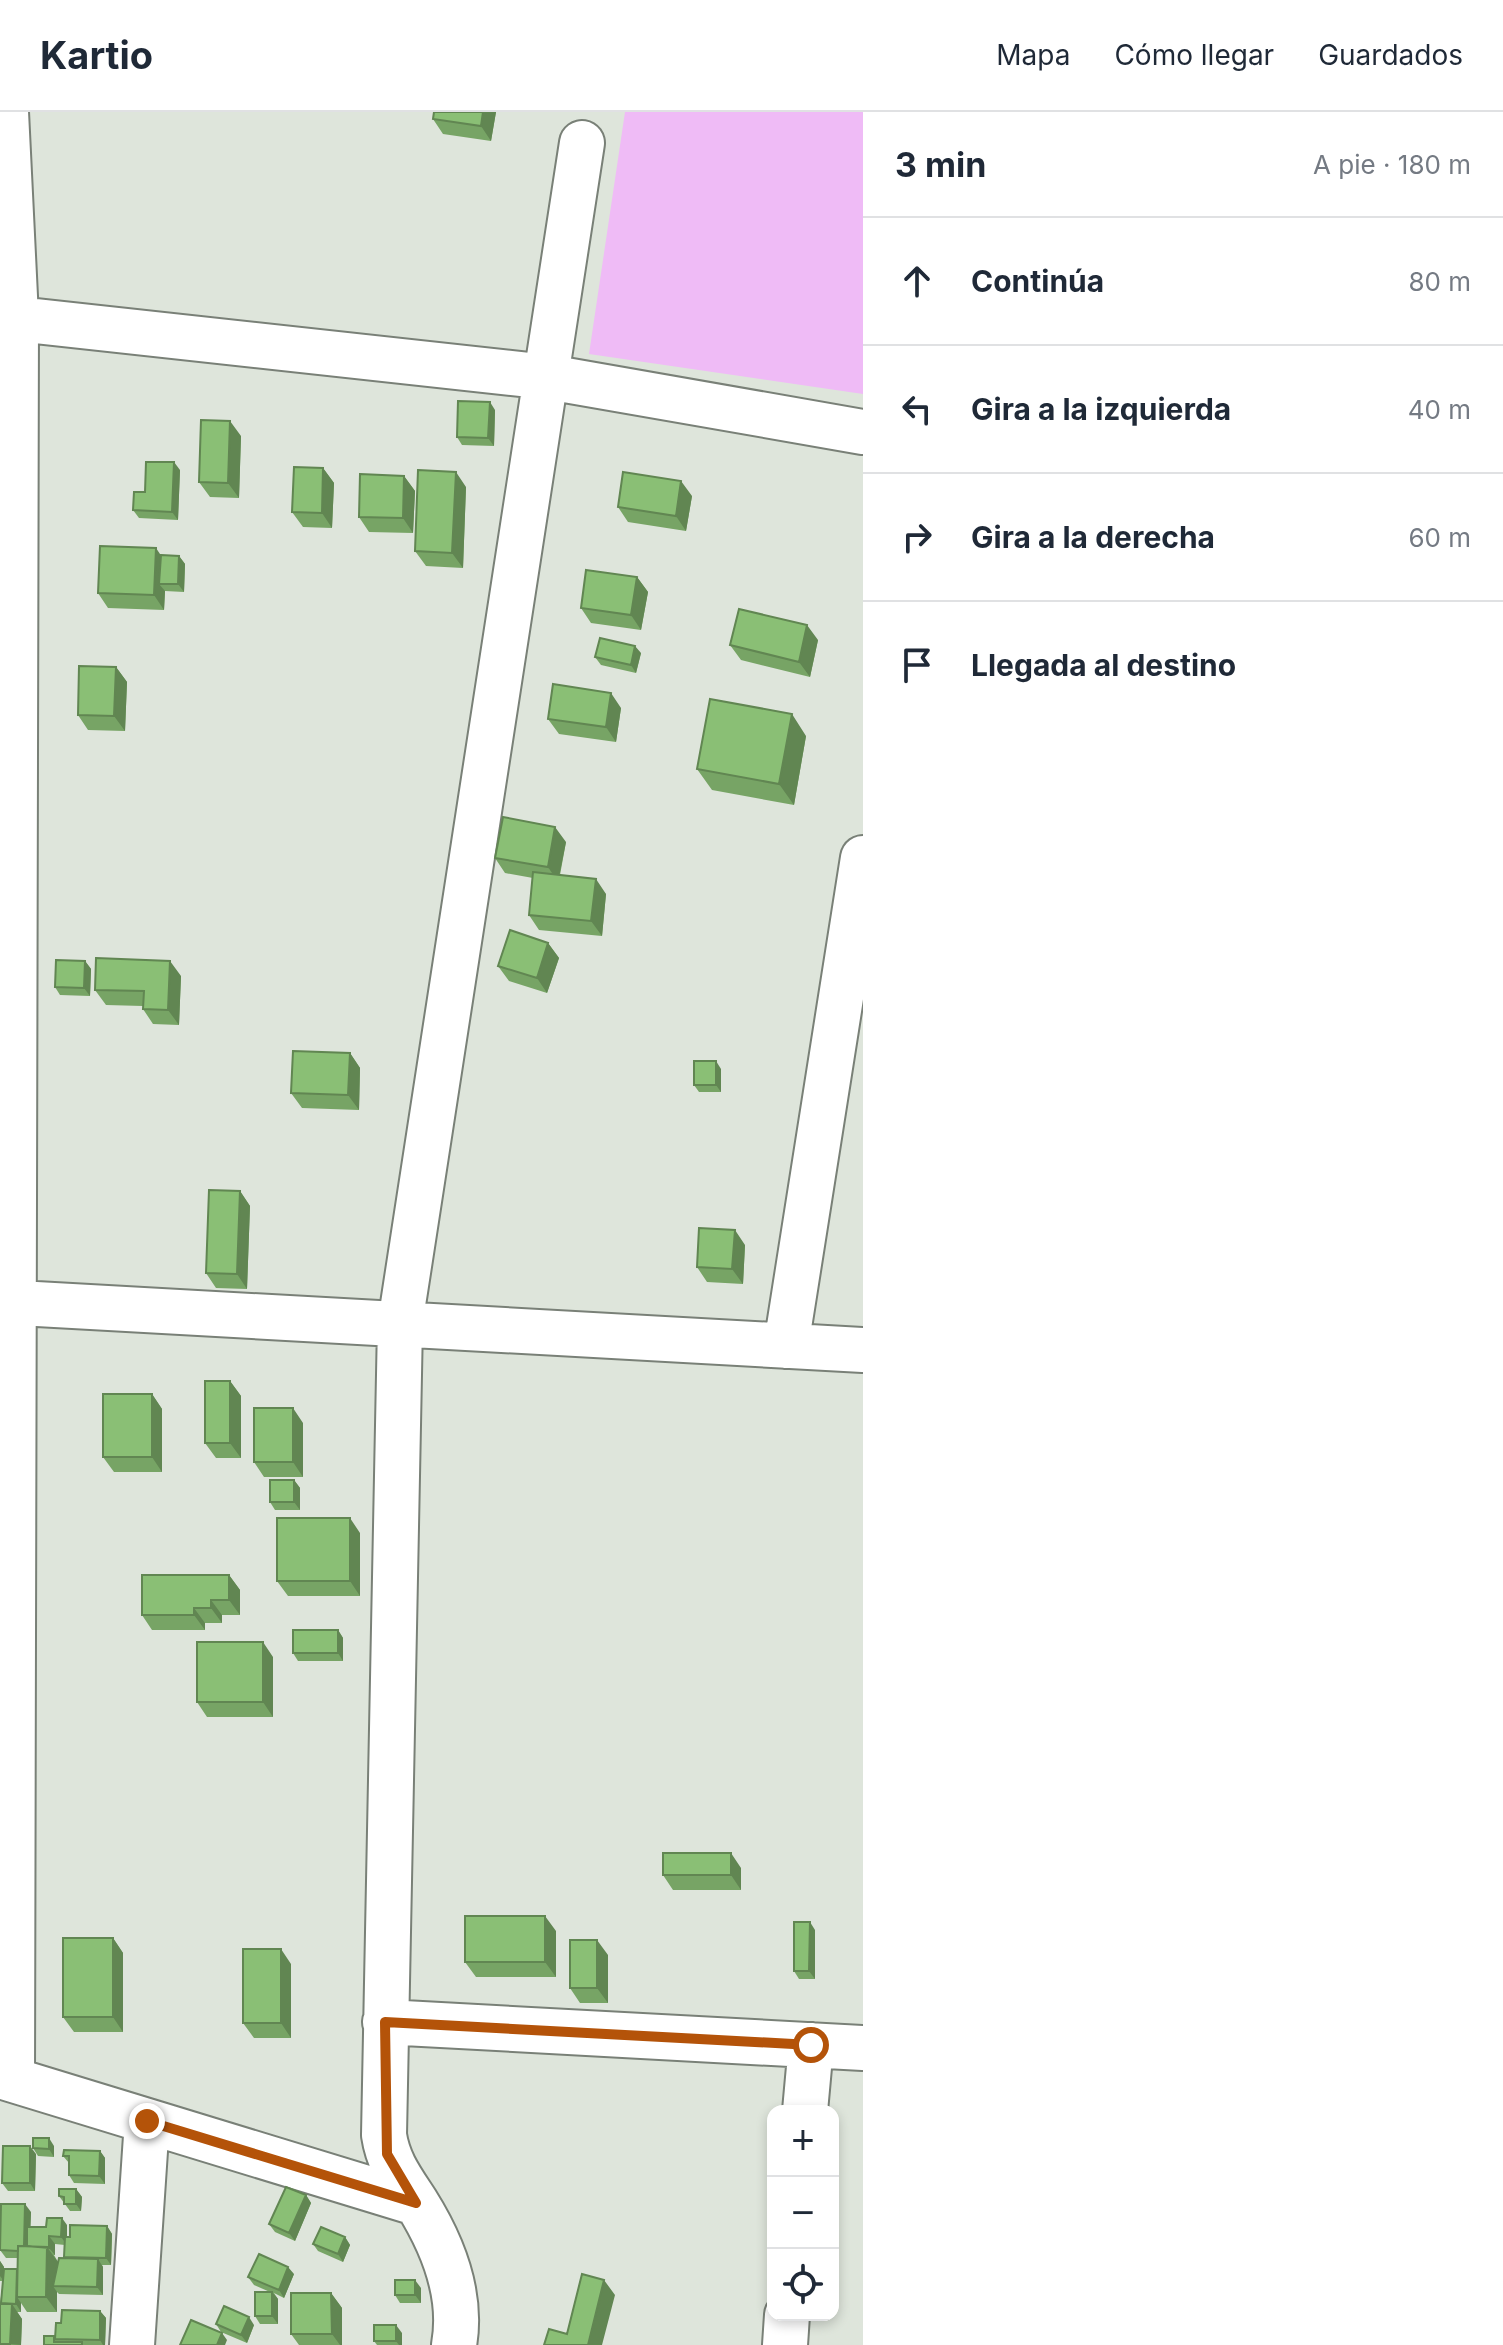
<!DOCTYPE html>
<html lang="es">
<meta charset="utf-8">
<style>
body{margin:0;font-family:Inter,sans-serif;background:#f2f2f3;color:#1f2937}
.controls{position:absolute;right:24px;bottom:24px;display:grid;overflow:hidden;border-radius:16px;box-shadow:0 4px 12px #0003}
.controls button{width:72px;height:72px;display:grid;place-items:center;padding:0;border:0;border-bottom:2px solid #e0e1e3;background:#fff;color:#1f2937;font:40px sans-serif}
.stop{position:absolute;width:24px;height:24px;margin:-18px;border:6px solid #b45309;border-radius:50%;background:#fff}
.stop.end{background:#b45309;border-color:#fff;box-shadow:0 2px 8px #0008}
.list{margin:0;padding:0;list-style:none}
h2{display:flex;justify-content:space-between;align-items:center;height:104px;margin:0;padding:0 32px;font-size:34px}
h2 small{font-size:26px;font-weight:400;color:#747a83}
.list li{display:grid;grid-template-columns:52px 1fr auto;gap:24px;align-items:center;box-sizing:border-box;height:128px;padding:0 32px;border-top:2px solid #e0e1e3}
.list b{display:block;font-size:30px;white-space:nowrap}
.list em{font-size:26px;font-style:normal;color:#747a83}
.icon{flex:none;width:44px;height:44px;fill:none;stroke:currentColor;stroke-width:2;stroke-linecap:round;stroke-linejoin:round}
.map{position:relative;flex:none;width:863px;height:2233px;overflow:hidden}
header{display:flex;align-items:center;gap:48px;box-sizing:border-box;height:112px;padding:0 40px;background:#fff;border-bottom:2px solid #e0e1e3}
header strong{font-size:38px}
nav{display:flex;gap:44px;margin-inline-start:auto;font-size:28px}
main{display:flex}
aside{flex:1;background:#fff}
.map>svg:first-child{display:block}
</style>
<header>
<strong>Kartio</strong>
<nav><a>Mapa</a><a>Cómo llegar</a><a>Guardados</a></nav>
</header>
<main>
<div class="map">
<svg width="863" height="2233" viewBox="0 0 863 2233">
<rect width="100%" height="100%" fill="#dee5db"/>
<path fill="#efbbf6" d="M625 0H863V282L589 242Z"/>
<g fill="none" stroke-linecap="round" stroke-linejoin="round">
<defs>
<path id="minor" d="M6 0 16 205 12 1967
M0 205 548 265 863 320
M0 1190 863 1238
M786 1234 863 746
M385 1910 863 1936
M0 1964 416 2091
M805 1999 811 1933
M132 2233 147 2009
M454 2233C463 2182 443 2133 416 2090 401 2067 388 2050 384 2023L400 1212 582 31
M785 2233 787 2203"/>
</defs>
<use href="#minor" stroke="#798077" stroke-width="48"/>
<use href="#minor" stroke="#fff" stroke-width="44"/>
</g>
<path fill="#77a465" fill-rule="evenodd" d="M434 0H496L491 29 443 22 433 7Z
M495 298 494 334 462 333 457 325Z
M241 324 239 386 210 385 199 370Z
M323 356 334 371 332 416 303 415 292 400Z
M180 358 178 408 139 406 133 398 145 380Z
M404 364 415 379 413 421 369 420 359 405Z
M466 375 463 456 426 454 415 439Z
M692 384 686 419 628 410 618 395Z
M161 443 179 444 185 452 184 480 165 479 164 498 108 496 98 481Z
M637 465 648 480 641 518 591 511 581 496Z
M818 528 810 565 741 548 730 533Z
M641 541 636 561 601 553 595 545Z
M116 555 127 570 125 619 88 618 78 603Z
M621 596 616 630 559 622 548 607Z
M806 624 794 693 712 678 697 657Z
M566 730 560 763 606 782 602 824 539 818 529 803 533 766 505 761 495 746Z
M548 831 559 846 547 881 509 869 498 854Z
M85 849 91 857 90 884 60 883 55 875Z
M181 864 179 913 153 912 143 897V894L106 893 95 878Z
M350 941 360 956 359 998 302 996 291 981Z
M721 957V980H699L694 973Z
M240 1079 250 1094 247 1177 216 1176 206 1161Z
M745 1133 743 1172 707 1170 697 1155Z
M230 1269 241 1284V1346H216L205 1331Z
M152 1282 162 1297V1360H114L103 1345Z
M303 1311V1365H264L254 1350Z
M294 1368 300 1376V1398H275L270 1390Z
M360 1421V1484H288L277 1469Z
M229 1463 240 1478V1503H222V1511H205V1518H152L142 1503Z
M338 1518 343 1526V1549H298L293 1541Z
M273 1545V1605H207L197 1590Z
M741 1756V1778H673L663 1763Z
M815 1818V1867H799L794 1859Z
M556 1819V1865H476L465 1850Z
M113 1826 123 1841V1920H74L63 1905Z
M608 1843V1891H580L570 1876Z
M291 1852V1926H254L243 1911Z
M54 2034V2045L38 2044 33 2036Z
M100 2039 105 2046V2072L74 2071 69 2063V2051L63 2044Z
M36 2042 35 2079H8L2 2071Z
M76 2077 82 2085 81 2099H70L59 2084Z
M306 2083 311 2091 295 2129 275 2120 269 2112Z
M31 2100 30 2115 67 2113V2125L107 2114 112 2122 111 2153H102L103 2155V2183L59 2182 57 2180V2200H27L21 2191V2200H17L22 2207 21 2233H0V2192L3 2169H0V2149L4 2155V2157H17V2146H6L0 2138 1 2104ZM55 2132 65 2133 64 2145 66 2146 58 2150 54 2143H55Z
M345 2125 350 2133 343 2150 318 2139 313 2132Z
M294 2162 284 2186 274 2181 278 2187V2212H260L255 2204 270 2180 254 2173 248 2165Z
M421 2176V2191H400L395 2183Z
M331 2181 342 2196V2233H299L291 2222Z
M100 2199 106 2206 105 2233H44L54 2224 55 2226 61 2211Z
M216 2212 254 2213 247 2231 221 2220Z
M402 2221V2233H377L374 2229Z"/>
<path fill="#618652" d="M483 0H496L491 29 481 14Z
M490 290 495 298 494 334 488 326Z
M230 309 241 324 239 386 228 371Z
M174 350 180 358 178 408 172 400Z
M323 356 334 371 332 416 322 401Z
M456 360 466 375 463 456 452 441Z
M404 364 415 379 413 421 403 406Z
M681 369 692 384 686 419 676 404Z
M156 436 166 451 159 472 165 479 164 498 154 483Z
M179 444 185 452 184 480 178 472Z
M637 465 648 480 641 518 631 503Z
M807 513 818 528 810 565 799 550Z
M635 534 641 541 636 561 631 553Z
M116 555 127 570 125 619 114 604Z
M611 581 621 596 616 630 606 615Z
M792 602 806 624 794 693 779 672Z
M555 715 566 730 558 770 548 755Z
M596 767 606 782 602 824 591 809Z
M548 831 559 846 547 881 537 866Z
M85 849 91 857 90 884 84 876Z
M170 849 181 864 179 913 168 898Z
M350 941 360 956 359 998 348 983Z
M716 949 721 957V980L716 973Z
M240 1079 250 1094 247 1177 237 1162Z
M735 1118 745 1133 743 1172 732 1157Z
M230 1269 241 1284V1346L230 1331Z
M152 1282 162 1297V1360L152 1345Z
M293 1296 303 1311V1365L293 1350Z
M294 1368 300 1376V1398L294 1390Z
M350 1406 360 1421V1484L350 1469Z
M229 1463 240 1478V1503L229 1488Z
M211 1488 222 1503V1511L211 1496Z
M194 1496 205 1511V1518L194 1503Z
M338 1518 343 1526V1549L338 1541Z
M263 1530 273 1545V1605L263 1590Z
M731 1741 741 1756V1778L731 1763Z
M545 1804 556 1819V1865L545 1850Z
M810 1810 815 1818V1867L809 1859Z
M113 1826 123 1841V1920L113 1905Z
M597 1828 608 1843V1891L597 1876Z
M281 1837 291 1852V1926L281 1911Z
M49 2026 54 2034V2045L49 2037Z
M30 2034 36 2042 35 2079 30 2071Z
M100 2039 105 2046V2072L99 2064Z
M76 2077 82 2085 81 2099 76 2092Z
M306 2083 311 2091 295 2129 289 2121Z
M25 2092 31 2100 30 2135 24 2139Z
M62 2106 67 2113V2133L61 2125Z
M107 2114 112 2122 111 2153 106 2146Z
M49 2124 55 2132V2143L49 2136Z
M345 2125 350 2133 343 2150 338 2142Z
M47 2135 58 2150 53 2174 57 2180V2200L46 2185Z
M98 2147 103 2155V2183L97 2175Z
M0 2149 4 2155V2169L0 2164Z
M288 2155 294 2162 284 2186 279 2178Z
M17 2157V2185L21 2191V2200L16 2192Z
M415 2168 421 2176V2191L415 2183Z
M604 2168 615 2183 602 2233H588Z
M272 2180 278 2187V2212L272 2204Z
M331 2181 342 2196V2233H340L332 2222Z
M12 2192 22 2207 21 2233 10 2232Z
M100 2199 106 2206 105 2233H103L100 2228Z
M249 2205 254 2213 247 2231 241 2223Z
M396 2213 402 2221V2233H399L396 2229Z
M222 2221 227 2228 225 2233H217Z"/>
<path fill="#8abf75" stroke="#618652" stroke-width="2" d="M434 0H483L481 14 433 7Z
M458 289 490 290 488 326 457 325Z
M201 308 230 309 228 371 199 370Z
M146 350H174L172 400 133 398 134 380H145Z
M294 355 323 356 322 401 292 400Z
M418 358 456 360 452 441 415 439Z
M623 360 681 369 676 404 618 395Z
M360 362 404 364 403 406 359 405Z
M100 434 156 436 154 483 98 481Z
M161 443 179 444 178 472H159Z
M586 458 637 465 631 503 581 496Z
M739 497 807 513 799 550 730 533Z
M600 526 635 534 631 553 595 545Z
M79 554 116 555 114 604 78 603Z
M553 572 611 581 606 615 548 607Z
M710 587 792 602 779 672 697 657Z
M503 705 555 715 548 755 495 746Z
M533 760 596 767 591 809 529 803Z
M510 818 548 831 537 866 498 854Z
M96 846 170 849 168 898 143 897 144 879 95 878Z
M56 848 85 849 84 876 55 875Z
M293 939 350 941 348 983 291 981Z
M694 949H716V973H694Z
M209 1078 240 1079 237 1162 206 1161Z
M699 1116 735 1118 732 1157 697 1155Z
M205 1269H230V1331H205Z
M103 1282H152V1345H103Z
M254 1296H293V1350H254Z
M270 1368H294V1390H270Z
M277 1406H350V1469H277Z
M142 1463H229V1488H211V1496H194V1503H142Z
M293 1518H338V1541H293Z
M197 1530H263V1590H197Z
M663 1741H731V1763H663Z
M465 1804H545V1850H465Z
M794 1810H810L809 1859H794Z
M63 1826H113V1905H63Z
M570 1828H597V1876H570Z
M243 1837H281V1911H243Z
M33 2026H49V2037L33 2036Z
M3 2034H30V2071H2Z
M64 2038 100 2039 99 2064 69 2063V2044H63Z
M286 2075 306 2083 289 2121 269 2112Z
M59 2077H76V2092H64V2085L59 2084Z
M1 2092H25L24 2134H18V2139L0 2138Z
M47 2106H62L61 2125 49 2124V2136L27 2134V2115H46Z
M70 2113 107 2114 106 2146 64 2145 65 2125H70Z
M321 2115 345 2125 338 2142 313 2132Z
M18 2134 47 2135 46 2185H17Z
M259 2142 288 2155 279 2178 248 2165Z
M59 2146 98 2147 97 2175 53 2174Z
M4 2157H17L16 2192 1 2191Z
M582 2162 604 2168 588 2233H544L549 2217 567 2222Z
M395 2168H415V2183H395Z
M255 2180H272V2204H255Z
M291 2181H331L332 2222H291Z
M0 2192H12L10 2232H0Z
M224 2194 249 2205 241 2223 216 2212Z
M62 2198 100 2199V2228L55 2227 56 2211H61Z
M191 2208 222 2221 217 2233H180Z
M374 2213H396V2229H374Z
M44 2224H54V2230H82V2233H44Z"/>
<g fill="none" stroke-linecap="round" stroke-linejoin="round">
<path stroke="#b45309" stroke-width="10" d="M147 2009 416 2091 387 2042 385 1910 811 1933"/>
</g>
</svg>
<div class="controls">
<button>+</button>
<button>−</button>
<button><svg class="icon" aria-label="locate" viewBox="0 0 24 24"><circle cx="12" cy="12" r="6"/><path d="M12 2v4M12 18v4M2 12h4M18 12h4"/></svg></button>
</div>
<div class="stop" style="left:811px;top:1933px"></div>
<div class="stop end" style="left:147px;top:2009px"></div>
</div>
<aside>
<h2>3 min<small>A pie · 180 m</small></h2>
<ul class="list">
<li><svg class="icon" aria-label="ahead" viewBox="0 0 24 24"><path d="M12 20V5M6 11l6-6 6 6"/></svg><div><b>Continúa</b></div><em>80 m</em></li>
<li><svg class="icon" aria-label="left" viewBox="0 0 24 24"><path d="M17 20v-9H6M10 6l-5 5 5 5"/></svg><div><b>Gira a la izquierda</b></div><em>40 m</em></li>
<li><svg class="icon" aria-label="right" viewBox="0 0 24 24"><path d="M7 20v-9h11M14 6l5 5-5 5"/></svg><div><b>Gira a la derecha</b></div><em>60 m</em></li>
<li><svg class="icon" aria-label="arrive" viewBox="0 0 24 24"><path d="M6 21V4h12l-3 4 3 4H6"/></svg><div><b>Llegada al destino</b></div></li>
</ul>
</aside>
</main>
